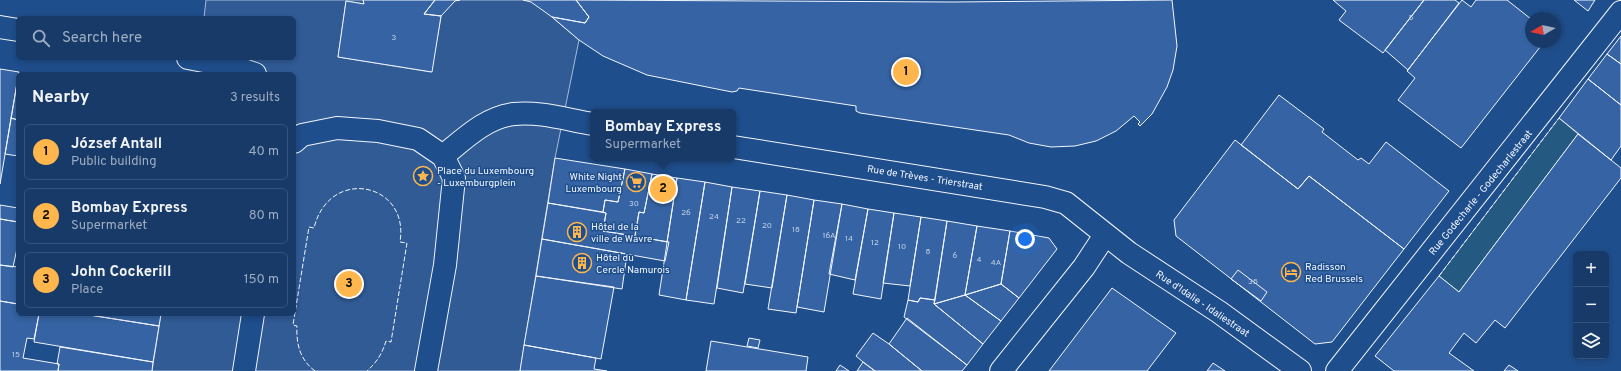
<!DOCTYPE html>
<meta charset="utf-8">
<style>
body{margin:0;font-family:Overpass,sans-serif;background:#20416f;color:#f1f3f6}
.controls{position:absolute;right:12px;bottom:12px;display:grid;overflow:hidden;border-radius:6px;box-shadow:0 2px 6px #0003}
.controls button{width:36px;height:36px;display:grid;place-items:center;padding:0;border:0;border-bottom:1px solid #36547d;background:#173a69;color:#f1f3f6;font:20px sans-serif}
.compass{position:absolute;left:1525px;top:12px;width:36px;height:36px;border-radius:50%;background:#173a69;box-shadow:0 2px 6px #0003;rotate:261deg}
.you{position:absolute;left:1025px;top:239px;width:14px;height:14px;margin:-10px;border:3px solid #fff;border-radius:50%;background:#1a73e8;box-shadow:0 0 0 6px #1a73e833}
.badge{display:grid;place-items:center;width:26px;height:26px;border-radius:50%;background:#ffb74d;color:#111;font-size:13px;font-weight:700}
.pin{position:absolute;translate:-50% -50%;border:2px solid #fff;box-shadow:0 1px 4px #0006}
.popup{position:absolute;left:590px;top:109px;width:146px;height:52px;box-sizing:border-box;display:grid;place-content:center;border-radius:6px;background:#173a69;filter:drop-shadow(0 1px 3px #0005);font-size:13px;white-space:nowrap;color:#9eadc0}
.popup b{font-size:15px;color:#f1f3f6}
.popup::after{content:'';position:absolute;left:50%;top:100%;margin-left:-8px;border:8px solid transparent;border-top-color:#173a69}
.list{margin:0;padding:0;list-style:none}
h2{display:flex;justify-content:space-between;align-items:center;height:52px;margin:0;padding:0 16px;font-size:17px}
h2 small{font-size:13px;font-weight:400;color:#9eadc0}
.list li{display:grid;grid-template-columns:26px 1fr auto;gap:12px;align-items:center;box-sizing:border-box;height:56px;margin:0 8px 8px;padding:0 8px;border:1px solid #36547d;border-radius:6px}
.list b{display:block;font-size:15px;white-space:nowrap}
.list p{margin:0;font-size:13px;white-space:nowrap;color:#9eadc0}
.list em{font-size:13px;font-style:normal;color:#9eadc0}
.icon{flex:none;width:22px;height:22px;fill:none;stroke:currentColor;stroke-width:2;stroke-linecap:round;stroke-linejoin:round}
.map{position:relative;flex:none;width:1621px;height:371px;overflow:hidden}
.search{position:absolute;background:#173a69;box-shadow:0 2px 6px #0003;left:16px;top:16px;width:280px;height:44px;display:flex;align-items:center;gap:10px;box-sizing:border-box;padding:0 14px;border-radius:6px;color:#9eadc0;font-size:15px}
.panel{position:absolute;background:#173a69;box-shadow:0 2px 6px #0003;left:16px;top:72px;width:280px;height:244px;border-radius:6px}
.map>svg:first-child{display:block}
</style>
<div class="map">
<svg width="1621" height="371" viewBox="0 0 1621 371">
<rect width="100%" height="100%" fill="#1f4e8c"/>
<path fill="#245a82" stroke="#a8bbd7" d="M1559 118 1578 134 1459 292 1439 276Z"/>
<path fill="#305b95" stroke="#a8bbd7" d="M206 0H363L364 4 346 1 338 57 431 72 441 17 424 14 435 0H576L553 18 579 40 555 158 520 371H152L161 314H294V74H197L199 58H294V18H204Z"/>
<path fill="#3563a3" stroke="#f2f6ff" d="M363 0H435L424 14 441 16 432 72 338 57 346 1 364 4Z
M435 0H460L455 1 441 16 424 14Z
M523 0H576L589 17 585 23 552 17 531 2Z
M576 0 953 2 1172 0 1177 46 1173 70 1167 87 1152 114 1140 126 1138 124 1140 122 1134 116 1116 131 1096 141 1075 146 1051 147 1029 143 1009 135 860 113 856 111V106L739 88 737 91 732 92 647 75 603 56 579 40 552 17 585 23 589 17Z
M1333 0H1424L1383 53 1339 20 1346 11Z
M1424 0H1455L1459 3 1408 70 1385 50Z
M1462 0 1471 7 1476 0H1507L1531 19V42H1544L1461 148 1398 100 1415 78 1407 71Z
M1574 0H1595L1588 11Z
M1621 36V64L1607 54Z
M1607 54 1621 64V105L1588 79Z
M0 69 19 72 0 184Z
M18 77V120L11 118Z
M1588 79 1621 105V146L1611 160 1559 118Z
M1279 95 1324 129 1322 132 1358 160 1361 158 1369 164 1386 142 1449 191 1404 249 1309 176 1298 189 1241 145Z
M11 118 18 120V156L5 154Z
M1578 134 1621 168V178L1505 328 1495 320 1476 343 1464 333 1449 353 1474 371H1394L1375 356 1439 276 1459 292Z
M1235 140 1298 189 1309 176 1404 249 1332 342 1315 344 1176 236 1174 220Z
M555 158 625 169 618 202 605 200 603 212 548 203Z
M625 169 652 174 644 213 639 212 635 236 603 231 606 213 603 212 605 200 618 202Z
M652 174 677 178 667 242 635 236 639 212 644 213Z
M677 178 705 182 686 300 659 295Z
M705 182 732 187 714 304 686 300Z
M732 187 760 191 743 293 717 288Z
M760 191 787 195 772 288 745 284Z
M787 195 814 200 796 313 768 309Z
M814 200 842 204 824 312 797 307Z
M548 203 606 213 603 231 669 242 665 261 542 239Z
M842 204 868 209 855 280 829 274Z
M0 205 18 208V222L0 219Z
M868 209 894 213 881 299 853 294Z
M894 213 921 217 910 286 883 283Z
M921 217 947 221 935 300 920 298 918 302 908 300Z
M0 219 18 222V244L13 267 0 265Z
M947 221 977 226 965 295 934 304Z
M977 226 1010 231 1001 284 965 295Z
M1010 231 1049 238 1057 249 1019 298 1001 284Z
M542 239 627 254 622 289 536 276Z
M0 265 18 267V304L0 301Z
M1238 270 1267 292 1261 301 1231 279Z
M346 276 353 279 355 277 357 281 354 288 356 290 353 292 346 289 343 291 341 287 343 286V278Z
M536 276 614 287 601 359 524 345Z
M1001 284 1019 298 1001 321 965 295Z
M1112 288 1176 333 1147 371H1049Z
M965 295 1001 321 983 344 934 304Z
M920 298 935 300 934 304 983 344 967 365 904 317 908 300 918 302Z
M0 301 18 304V314H39L34 339 27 338 23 358 59 364 58 371H0Z
M39 314H83L159 326 153 362 34 342Z
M83 314H161L159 326Z
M907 318 967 365 962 371H922L889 344Z
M873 333 889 344 922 371H875L863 362 856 356Z
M749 338 760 340 758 348 747 346Z
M711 341 808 357 806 371H706Z
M524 345 596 358 594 369 607 371H520Z
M60 347 153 362 152 371H58L59 364H57Z
M863 362 875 371H857Z
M1213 363 1225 371H1207Z
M840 365 849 371H836Z
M1509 365 1518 371H1504Z"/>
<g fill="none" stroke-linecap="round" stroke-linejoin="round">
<defs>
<path id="minor" d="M1337 371 1621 12"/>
<path id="tertiary" d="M0 27 18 30
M188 58 235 67 255 74
M294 142 302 135 337 128 378 131 418 139 443 156 454 178 445 265 426 371
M733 147 1045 197 1066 203 1129 253 1219 312 1300 371
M443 156C464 139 486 117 514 114 539 111 568 120 593 124
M244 371 253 314
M1001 371 1084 267 1105 235"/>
</defs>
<use href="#minor" stroke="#f2f6ff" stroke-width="24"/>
<use href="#tertiary" stroke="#f2f6ff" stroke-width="24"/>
<use href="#minor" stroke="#1f4e8c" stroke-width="22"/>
<use href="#tertiary" stroke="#1f4e8c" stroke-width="22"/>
<path stroke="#f2f6ff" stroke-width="1" stroke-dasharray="5 2" stroke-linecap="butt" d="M1439 276 1559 118
M315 371C300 360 296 344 297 326L293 325 309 227 314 228C329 166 410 182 400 242L407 243 391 342 386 341C382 354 377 362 367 371"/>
</g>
<defs>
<symbol id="sight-ring" viewBox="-11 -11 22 22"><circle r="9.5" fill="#1f4e8c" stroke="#ffb74d" stroke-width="1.5"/><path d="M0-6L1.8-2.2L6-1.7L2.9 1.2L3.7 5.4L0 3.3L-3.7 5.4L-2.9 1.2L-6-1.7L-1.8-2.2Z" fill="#ffb74d"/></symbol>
<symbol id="supermarket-ring" viewBox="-11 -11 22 22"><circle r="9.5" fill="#1f4e8c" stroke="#ffb74d" stroke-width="1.5"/><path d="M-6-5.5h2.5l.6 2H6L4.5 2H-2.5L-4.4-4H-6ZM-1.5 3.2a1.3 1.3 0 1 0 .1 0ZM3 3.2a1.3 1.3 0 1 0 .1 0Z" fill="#ffb74d"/></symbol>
<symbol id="building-ring" viewBox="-11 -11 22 22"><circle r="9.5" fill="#1f4e8c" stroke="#ffb74d" stroke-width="1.5"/><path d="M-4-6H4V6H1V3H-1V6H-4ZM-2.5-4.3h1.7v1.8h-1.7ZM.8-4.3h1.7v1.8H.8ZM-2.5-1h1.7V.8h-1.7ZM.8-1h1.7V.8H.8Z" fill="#ffb74d"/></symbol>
<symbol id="hotel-ring" viewBox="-11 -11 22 22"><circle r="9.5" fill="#1f4e8c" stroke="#ffb74d" stroke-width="1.5"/><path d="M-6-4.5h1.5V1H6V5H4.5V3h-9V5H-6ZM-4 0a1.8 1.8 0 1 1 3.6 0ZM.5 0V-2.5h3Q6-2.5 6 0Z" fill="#ffb74d"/></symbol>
</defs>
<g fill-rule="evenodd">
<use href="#sight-ring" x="412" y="165" width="22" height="22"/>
<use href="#supermarket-ring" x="625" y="171" width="22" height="22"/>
<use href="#building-ring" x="566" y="221" width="22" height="22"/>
<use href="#building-ring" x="571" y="252" width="22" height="22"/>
<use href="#hotel-ring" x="1280" y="261" width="22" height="22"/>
</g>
<g text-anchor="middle" stroke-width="3" stroke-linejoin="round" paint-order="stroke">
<g font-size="8" fill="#c3d1e8">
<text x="1411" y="20">8</text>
<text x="394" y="40">3</text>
<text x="634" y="206">30</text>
<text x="686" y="215">26</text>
<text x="714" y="219">24</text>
<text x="741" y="223">22</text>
<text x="767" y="228">20</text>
<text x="796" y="232">18</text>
<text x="829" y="238">16A</text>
<text x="849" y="241">14</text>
<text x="875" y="245">12</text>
<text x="902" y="249">10</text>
<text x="928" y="254">8</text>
<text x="955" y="258">6</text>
<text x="979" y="262">4</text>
<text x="996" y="265">4A</text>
<text x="1253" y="284">35</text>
<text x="16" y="357">15</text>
</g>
<g font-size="10" fill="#f2f6ff" stroke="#1f4e8c" text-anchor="start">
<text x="437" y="174">Place du Luxembourg<tspan x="437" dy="12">- Luxemburgplein</tspan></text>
<text x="622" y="180" text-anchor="end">White Night<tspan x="622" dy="12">Luxembourg</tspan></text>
<text x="591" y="230">Hôtel de la<tspan x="591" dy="12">ville de Wavre</tspan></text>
<text x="596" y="261">Hôtel du<tspan x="596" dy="12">Cercle Namurois</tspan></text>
<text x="1305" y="270">Radisson<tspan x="1305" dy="12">Red Brussels</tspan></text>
</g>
<g font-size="10" fill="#f2f6ff" stroke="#1f4e8c">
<text transform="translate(925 177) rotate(9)" y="4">Rue de Trèves - Trierstraat</text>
<text transform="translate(1480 192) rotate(-51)" y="4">Rue Godecharle - Godecharlestraat</text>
<text transform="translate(1203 303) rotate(34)" y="4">Rue d'Idalie - Idaliestraat</text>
</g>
</g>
</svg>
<div class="controls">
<button>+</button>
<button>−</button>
<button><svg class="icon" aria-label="layers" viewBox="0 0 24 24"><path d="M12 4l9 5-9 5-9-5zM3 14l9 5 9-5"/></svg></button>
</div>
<svg class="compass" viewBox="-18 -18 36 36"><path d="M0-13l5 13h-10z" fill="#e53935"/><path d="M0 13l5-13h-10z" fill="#9eadc0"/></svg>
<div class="you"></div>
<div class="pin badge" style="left:906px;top:72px">1</div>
<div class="pin badge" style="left:663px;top:189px">2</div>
<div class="popup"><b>Bombay Express</b>Supermarket</div>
<div class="pin badge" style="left:349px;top:284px">3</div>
<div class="search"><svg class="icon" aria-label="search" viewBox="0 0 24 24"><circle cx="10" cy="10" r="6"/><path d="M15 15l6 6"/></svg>Search here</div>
<section class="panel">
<h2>Nearby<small>3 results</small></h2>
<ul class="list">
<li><span class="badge">1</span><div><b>József Antall</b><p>Public building</p></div><em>40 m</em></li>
<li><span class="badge">2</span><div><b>Bombay Express</b><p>Supermarket</p></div><em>80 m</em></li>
<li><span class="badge">3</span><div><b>John Cockerill</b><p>Place</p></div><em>150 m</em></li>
</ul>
</section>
</div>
